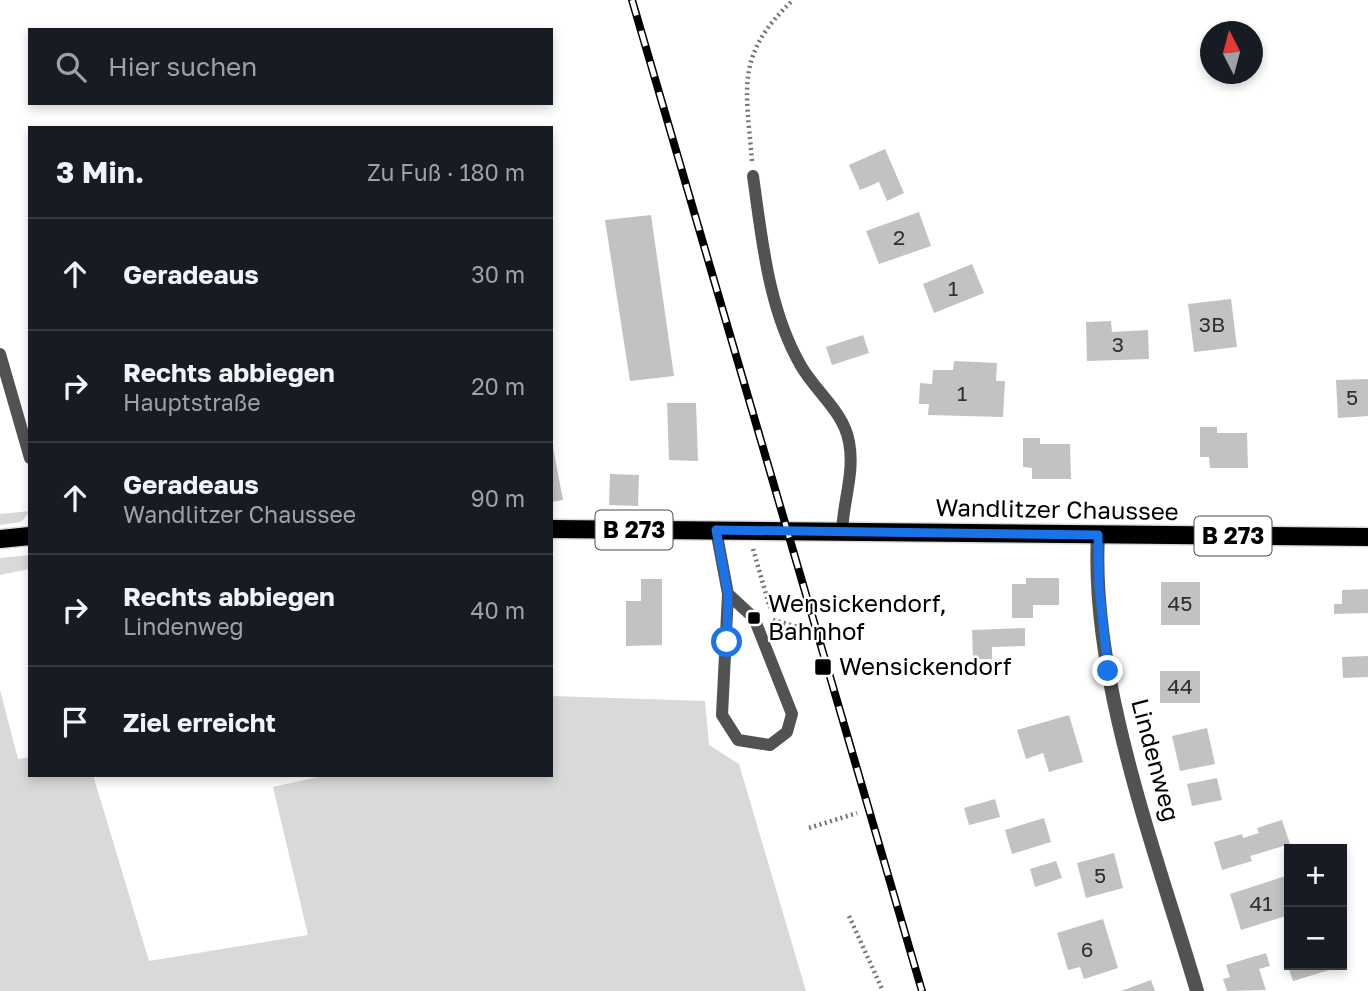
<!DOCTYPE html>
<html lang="de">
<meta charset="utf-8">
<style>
body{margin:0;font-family:"Golos Text",sans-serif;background:#20242c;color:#f1f3f6}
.controls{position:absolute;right:21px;bottom:21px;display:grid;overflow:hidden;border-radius:0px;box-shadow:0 4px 10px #0003}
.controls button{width:63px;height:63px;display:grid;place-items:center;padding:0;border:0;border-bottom:2px solid #363941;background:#171b24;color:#f1f3f6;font:35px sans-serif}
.compass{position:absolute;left:1200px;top:21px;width:63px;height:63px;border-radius:50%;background:#171b24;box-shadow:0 4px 10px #0003;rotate:354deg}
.stop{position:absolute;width:21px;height:21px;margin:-16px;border:5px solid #1a73e8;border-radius:50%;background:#fff}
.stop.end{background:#1a73e8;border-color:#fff;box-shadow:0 2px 7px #0008}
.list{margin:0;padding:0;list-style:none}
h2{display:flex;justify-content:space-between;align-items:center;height:91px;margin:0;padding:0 28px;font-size:30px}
h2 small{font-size:23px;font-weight:400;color:#9ea1a6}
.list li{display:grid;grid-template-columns:46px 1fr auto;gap:21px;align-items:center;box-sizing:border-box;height:112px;padding:0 28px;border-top:2px solid #363941}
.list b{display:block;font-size:26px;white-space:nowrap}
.list p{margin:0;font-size:23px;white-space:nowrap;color:#9ea1a6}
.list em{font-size:23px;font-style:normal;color:#9ea1a6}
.icon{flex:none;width:38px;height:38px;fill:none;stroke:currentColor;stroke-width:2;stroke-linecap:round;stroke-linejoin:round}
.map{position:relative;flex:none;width:1368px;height:991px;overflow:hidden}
.search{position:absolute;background:#171b24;box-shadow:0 4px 10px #0003;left:28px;top:28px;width:525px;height:77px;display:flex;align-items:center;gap:18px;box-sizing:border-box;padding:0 24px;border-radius:0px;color:#9ea1a6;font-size:26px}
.panel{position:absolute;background:#171b24;box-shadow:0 4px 10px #0003;left:28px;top:126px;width:525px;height:651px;border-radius:0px}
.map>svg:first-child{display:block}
</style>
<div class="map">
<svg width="1368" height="991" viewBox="0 0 1368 991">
<rect width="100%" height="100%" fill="#fff"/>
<path fill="#d9d9d9" d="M30 511 21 522 0 525V514Z
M30 555V569L0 575V558Z
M0 690 18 759 30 757V775H93L149 961 308 935 273 787 327 775H551V696L705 701 709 745 739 764 806 991H0Z"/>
<path fill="#c2c2c2" d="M885 149 904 193 887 201 879 182 860 190 849 165Z
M919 212 931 246 879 264 866 231Z
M651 215 674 376 630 381 605 220Z
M972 264 984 293 934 313 923 284Z
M1231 299 1237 347 1194 352 1188 304Z
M1111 321 1112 332 1148 330 1149 359 1087 361 1086 322Z
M863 335 869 353 832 365 826 347Z
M954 361 997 363 996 381H1005L1003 417 928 415 929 404H919L920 383 932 384 933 370H953Z
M1368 379V416L1338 418 1336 380Z
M667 403H696L698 461 669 460Z
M1200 427H1217V433H1247L1248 468H1210L1209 457H1200Z
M551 437 563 500 551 502Z
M1023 438H1040V444H1070L1071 479H1032V468L1023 467Z
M610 474 639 475 638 506 609 505Z
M1026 578H1059V605H1033V618H1012V584H1026Z
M641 579H662V645L626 646V601H641Z
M1161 582H1200V625H1161Z
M1368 589V613L1334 614V604H1342V590Z
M1025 628V646L992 647V659H973L972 630Z
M1368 656V677L1343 678 1342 657Z
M1160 671H1200V703H1160Z
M1069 715 1083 762 1049 772 1043 753 1026 759 1017 730Z
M1207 728 1215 764 1180 771 1172 736Z
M1217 778 1222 800 1192 806 1187 784Z
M995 799 1000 817 969 825 964 808Z
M1044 818 1051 842 1012 854 1005 830Z
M1282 820 1290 844 1250 856 1252 861 1222 870 1214 842 1242 834 1243 838 1259 833 1257 828Z
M1114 853 1123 888 1086 898 1077 863Z
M1056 861 1062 878 1035 887 1030 869Z
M1289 875V915L1241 930 1230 894Z
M1103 919 1118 968 1084 979 1080 967 1068 970 1057 933Z
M1266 953 1270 966 1259 969 1266 990 1227 991 1223 979 1230 977 1226 965Z
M1289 953V965H1342V958L1346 965 1293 981 1284 955Z
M1151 980 1155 991H1121Z"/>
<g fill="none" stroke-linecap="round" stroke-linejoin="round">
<defs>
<path id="primary" d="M551 529 1368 537
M0 539 30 536"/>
</defs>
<use href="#primary" stroke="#dbdbdb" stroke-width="21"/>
<path stroke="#747474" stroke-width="4.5" stroke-dasharray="2 3.5" stroke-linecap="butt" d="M752 161C746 87 735 55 793 0
M753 549 770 608
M773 620 805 629
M809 828 857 813
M849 916 883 991"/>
<path stroke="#525252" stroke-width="12" d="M753 176C762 239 768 309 801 366 816 392 844 412 849 442 855 472 843 502 842 532
M0 354 30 458
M716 530 728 594 722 715 738 740 770 745 787 732 792 714 754 618 728 594"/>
<path stroke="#525252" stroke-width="14" d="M1098 535C1090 679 1156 852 1197 991"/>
<use href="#primary" stroke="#000" stroke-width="18"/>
<defs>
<path id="rail" d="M632 0 922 991"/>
</defs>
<use href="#rail" stroke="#000" stroke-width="8"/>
<use href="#rail" stroke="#fff" stroke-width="5" stroke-dasharray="16" stroke-linecap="butt"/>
</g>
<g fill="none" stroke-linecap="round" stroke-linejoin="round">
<path stroke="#1a73e8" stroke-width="9" d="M727 642 728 594 716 530 1098 535 1099 587 1108 671"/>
</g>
<g fill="#000" stroke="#fff" stroke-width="2.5">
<rect x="747" y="611" width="14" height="14" rx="3.5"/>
<rect x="814" y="658" width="18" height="18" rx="3.5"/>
</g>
<g text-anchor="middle" stroke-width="5" stroke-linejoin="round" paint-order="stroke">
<g font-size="21" fill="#303030">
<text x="899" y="245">2</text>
<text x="953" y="296">1</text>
<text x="1212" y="332">3B</text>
<text x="1118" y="352">3</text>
<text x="962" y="401">1</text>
<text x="1352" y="405">5</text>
<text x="1180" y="611">45</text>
<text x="1180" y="694">44</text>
<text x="1100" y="883">5</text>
<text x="1261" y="911">41</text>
<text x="1087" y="957">6</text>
</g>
<g fill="#fff" stroke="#4c4c4c" stroke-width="2">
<rect x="595.5" y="510.5" width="77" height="39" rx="5"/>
<rect x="1194.5" y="516.5" width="77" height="39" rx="5"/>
</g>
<g font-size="23" font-weight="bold" fill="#000">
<text x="634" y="538">B 273</text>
<text x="1233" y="544">B 273</text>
</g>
<g font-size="24" fill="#000" stroke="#fff">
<text transform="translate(1057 510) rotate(1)" y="8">Wandlitzer Chaussee</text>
<text transform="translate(1155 760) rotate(75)" y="8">Lindenweg</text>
</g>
<g font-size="24" fill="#000" stroke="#fff" text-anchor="start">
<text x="768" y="612">Wensickendorf,<tspan x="768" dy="28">Bahnhof</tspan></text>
<text x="839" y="675">Wensickendorf</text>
</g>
</g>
</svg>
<div class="controls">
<button>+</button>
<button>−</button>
</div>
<svg class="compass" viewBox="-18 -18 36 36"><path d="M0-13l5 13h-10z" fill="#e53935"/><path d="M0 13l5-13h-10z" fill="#9ea1a6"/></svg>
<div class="stop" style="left:727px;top:642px"></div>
<div class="stop end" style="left:1108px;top:671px"></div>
<div class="search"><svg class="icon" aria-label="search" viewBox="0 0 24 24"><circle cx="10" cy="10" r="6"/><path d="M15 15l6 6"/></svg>Hier suchen</div>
<section class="panel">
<h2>3 Min.<small>Zu Fuß · 180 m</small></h2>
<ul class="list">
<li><svg class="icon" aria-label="ahead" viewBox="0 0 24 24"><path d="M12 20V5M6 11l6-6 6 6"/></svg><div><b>Geradeaus</b></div><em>30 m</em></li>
<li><svg class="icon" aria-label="right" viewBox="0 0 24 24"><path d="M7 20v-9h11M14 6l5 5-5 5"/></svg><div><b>Rechts abbiegen</b><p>Hauptstraße</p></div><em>20 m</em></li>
<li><svg class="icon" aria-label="ahead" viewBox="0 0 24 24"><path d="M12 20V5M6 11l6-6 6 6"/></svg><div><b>Geradeaus</b><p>Wandlitzer Chaussee</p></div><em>90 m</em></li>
<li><svg class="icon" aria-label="right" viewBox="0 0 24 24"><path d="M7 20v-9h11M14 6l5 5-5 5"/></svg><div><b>Rechts abbiegen</b><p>Lindenweg</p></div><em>40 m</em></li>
<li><svg class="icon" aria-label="arrive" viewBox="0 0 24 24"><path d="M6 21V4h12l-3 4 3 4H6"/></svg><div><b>Ziel erreicht</b></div></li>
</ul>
</section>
</div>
